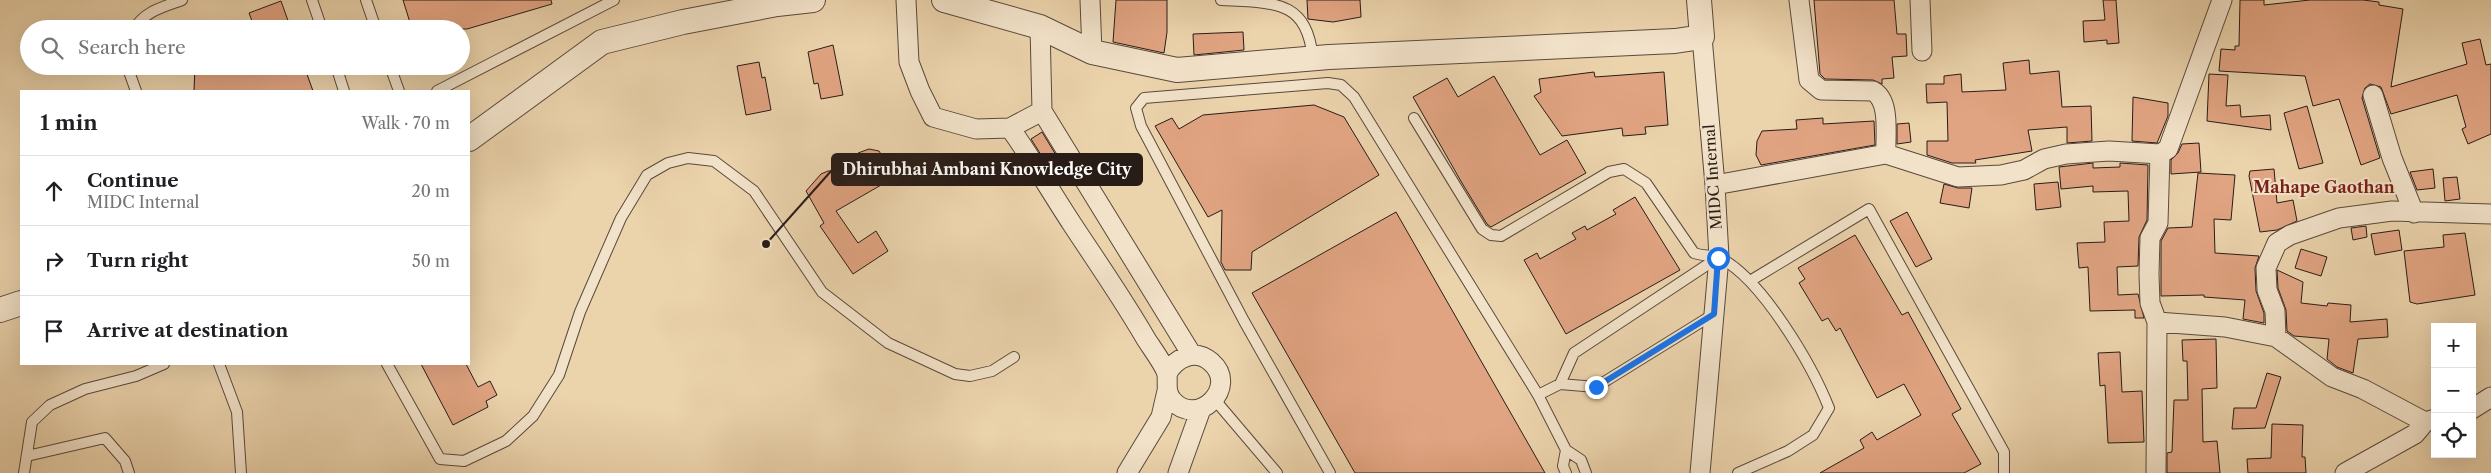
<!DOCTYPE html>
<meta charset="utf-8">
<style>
body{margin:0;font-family:"Libre Caslon Text",serif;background:#f2f2f2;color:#202124}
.controls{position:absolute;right:15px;bottom:15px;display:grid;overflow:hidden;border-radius:0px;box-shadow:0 5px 20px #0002}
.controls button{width:45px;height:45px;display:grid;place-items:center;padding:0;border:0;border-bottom:1px solid #e0e0e0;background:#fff;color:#202124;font:25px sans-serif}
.stop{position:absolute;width:15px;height:15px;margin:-11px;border:4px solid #1a73e8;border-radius:50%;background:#fff}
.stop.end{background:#1a73e8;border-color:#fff;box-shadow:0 1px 5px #0008}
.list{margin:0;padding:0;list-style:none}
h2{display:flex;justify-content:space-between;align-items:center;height:65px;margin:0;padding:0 20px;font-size:21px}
h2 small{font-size:16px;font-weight:400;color:#757577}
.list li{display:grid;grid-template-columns:32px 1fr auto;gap:15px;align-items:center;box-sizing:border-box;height:70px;padding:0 20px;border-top:1px solid #e0e0e0}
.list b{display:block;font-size:19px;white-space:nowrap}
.list p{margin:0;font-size:16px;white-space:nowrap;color:#757577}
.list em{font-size:16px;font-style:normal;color:#757577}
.icon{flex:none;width:28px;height:28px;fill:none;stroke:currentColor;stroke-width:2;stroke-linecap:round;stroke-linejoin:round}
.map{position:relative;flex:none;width:2491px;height:473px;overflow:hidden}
.search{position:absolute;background:#fff;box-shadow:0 5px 20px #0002;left:20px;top:20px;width:450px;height:55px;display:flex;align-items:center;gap:12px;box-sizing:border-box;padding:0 18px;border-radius:28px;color:#757577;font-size:19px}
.panel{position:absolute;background:#fff;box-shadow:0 5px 20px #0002;left:20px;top:90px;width:450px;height:275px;border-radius:0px}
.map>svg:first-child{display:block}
</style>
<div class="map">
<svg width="2491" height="473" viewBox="0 0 2491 473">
<rect width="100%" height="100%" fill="#ebd3ac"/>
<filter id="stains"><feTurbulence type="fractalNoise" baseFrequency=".004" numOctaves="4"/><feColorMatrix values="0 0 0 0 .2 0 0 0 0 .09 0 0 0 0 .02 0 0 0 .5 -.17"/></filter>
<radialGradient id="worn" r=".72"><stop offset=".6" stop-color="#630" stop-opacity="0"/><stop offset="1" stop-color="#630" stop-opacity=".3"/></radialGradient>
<path fill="#e1a482" stroke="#281c17" d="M403 0H551L552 4 467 29H412Z
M1116 0H1167V32L1164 53 1113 42Z
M1307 0H1360L1361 17 1333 22 1308 19Z
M1814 0H1894L1897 34H1906L1907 56 1892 57 1894 78 1882 79V84L1873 80 1825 79 1820 74Z
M2103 0H2116L2119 43 2107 44V40L2084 42 2083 21 2105 20Z
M2240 0H2264V5L2310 0H2363L2379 2V5L2403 9 2391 87 2467 64 2462 43 2480 39 2486 65 2491 64V134L2468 144 2462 129 2466 127 2457 95 2391 114 2381 87 2370 84 2365 88 2362 98 2380 158 2361 165 2339 99 2313 106 2305 76 2219 71 2221 49 2235 50V46H2239Z
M281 1 291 29H255L249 13Z
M1243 32 1244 50 1194 55 1193 34Z
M833 45 843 95 821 99 818 83 814 84 808 52Z
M2029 60 2030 74 2059 71 2062 107 2091 106 2092 141 2067 143V127L2028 130 2032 151 1975 160 1976 163H1952L1927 155V141H1948L1947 102 1927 103 1926 84H1944V76L1961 74 1962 92 2006 90 2003 63Z
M759 62 762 78 765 77 771 110 746 115 737 66Z
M195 66H304L313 91H194Z
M1594 72 1595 77 1664 72 1668 125 1645 127 1646 134 1623 136 1622 128 1562 136 1534 96 1541 92 1539 79Z
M2209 74 2228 75 2226 106 2240 105 2241 117 2270 115 2271 130 2207 121Z
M1494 76 1540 155 1567 140 1586 173 1491 227 1487 224 1462 183 1413 97 1447 78 1458 97Z
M2133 97 2168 103V116L2157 143 2132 141Z
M1314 105 1344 117 1379 175 1252 252 1251 270H1225L1221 262 1222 210 1208 217 1155 126 1172 118 1179 129 1203 115Z
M2307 106 2323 163 2299 169 2284 113Z
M1823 118V124L1874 121 1875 145 1761 165 1756 155 1757 141 1762 131 1797 129 1796 120Z
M1909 123 1911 142 1897 144V124Z
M1042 132 1070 178 1060 185 1031 139Z
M2199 143 2201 172 2171 174V160L2178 153 2182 144Z
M869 149 879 151 895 177 836 211 858 243 876 231 888 251 853 274 820 226 824 223 806 191 821 174 828 171H840L852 166 858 153Z
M2093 163V168L2120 167V163L2148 165 2147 220 2139 237 2138 266 2117 267 2118 295 2138 294 2144 318H2135V310L2090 311 2088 267 2079 268 2077 243 2105 242 2104 222 2129 221 2128 191 2093 192V186L2061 189 2059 167Z
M2274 169 2277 203 2293 200 2297 221 2277 230 2260 232 2249 176 2250 171Z
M2433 169 2435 188 2417 190 2410 172Z
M2198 173 2235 175 2231 220 2214 219 2215 253 2259 256 2255 268 2256 291 2264 313V323L2243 319 2245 300 2204 297V295L2161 296V241L2168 228 2192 227Z
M2457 177 2460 199 2445 201 2443 178Z
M2058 182 2061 207 2036 210 2034 184Z
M1944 184 1958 188H1972L1969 208 1940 203Z
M1635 197 1680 270 1566 334 1524 260 1537 253 1540 259 1576 239 1572 233 1585 226 1587 230 1616 214 1613 210Z
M1396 212 1545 473H1355L1252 293Z
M1907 212 1932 259 1916 267 1890 221Z
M2366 226 2367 237 2353 240 2351 228Z
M2399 230 2402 250 2375 255 2371 234Z
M2465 233 2475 295 2417 304 2410 302 2404 251 2444 247 2443 235Z
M1855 235 1902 315 1908 312 1961 409 1952 414 1981 464 1964 473H1820L1864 448 1860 440 1872 432 1877 440 1921 415 1904 384 1877 398 1840 328 1836 331 1828 318 1822 321 1799 283 1805 279 1798 268Z
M2301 249 2327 257 2321 276 2295 268Z
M2277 270 2303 282 2301 303 2327 306 2328 303 2351 305 2350 322 2387 319 2388 337 2358 339 2353 373 2337 367 2327 359 2329 339 2294 336 2287 331 2286 310 2278 288Z
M2216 339 2217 388 2202 389 2203 442 2217 441 2220 473H2167V453L2172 452 2174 400H2188L2187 361H2183L2182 340Z
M2120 352 2122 392 2142 391 2144 442 2108 443 2105 385 2100 386 2098 353Z
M421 364H466L478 387 490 381 497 395 486 401 488 407 453 425Z
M2267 373 2281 377 2265 428 2232 429 2234 408H2256Z
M2272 424 2303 425 2302 457H2305L2306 473H2248L2247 459 2271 458Z"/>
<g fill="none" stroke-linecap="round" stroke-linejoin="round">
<defs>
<path id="service" d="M312 0 322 29
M366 0 376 29
M1221 0C1277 3 1306 0 1313 58
M134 29C145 11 163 7 182 0
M127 66 136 91
M336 66 344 91
M390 66 399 91
M437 91 614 0
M1414 118 1482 229 1491 235 1501 236 1609 172 1624 169 1646 183 1694 253C1702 256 1712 255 1720 258 1762 279 1812 365 1829 408L1813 435 1788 451 1738 473
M1750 281 1869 209 2004 452V473
M219 364 237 412 241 473
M387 364 440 459 464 461 506 441 533 416 559 375 580 312 600 266 621 218 647 175 668 163 688 158 714 161 754 191 822 292 888 343 955 374 970 376 992 371 1014 357
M1560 384 1574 353 1719 257
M1538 395 1560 384 1596 387 1714 314
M1215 400 1277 473
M27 456 105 438 125 461 129 473
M24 473 32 422 50 405 85 389 136 376 164 364
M1330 473 1244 321 1141 126 1136 108 1144 98 1328 83 1341 85 1354 97 1538 395 1566 450 1581 460 1586 473
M1566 473 1563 466 1566 450"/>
<path id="minor" d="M906 0 909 62 920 91 933 117 976 129 1010 128C1032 159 1051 192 1072 224 1097 262 1123 299 1146 339 1151 347 1166 367 1167 375 1168 385 1165 391 1172 400 1197 429 1240 387 1211 362 1195 348 1175 358 1167 374
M1090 0 1092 52
M1799 0 1809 80 1821 90 1873 91C1891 101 1885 135 1886 154
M1920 0 1922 51
M1040 27 1042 111 1192 355
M2373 95 2392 158 2414 213
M1010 128 1042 111
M2160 154 2158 223 2150 238 2149 274 2150 303 2157 322 2225 327 2276 337 2332 377 2363 389 2425 422 2435 419
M1715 185 1886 154 1958 177 2001 175 2024 170 2044 159 2066 154 2109 151 2160 154 2168 149 2222 0
M2276 337 2275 311 2267 290 2266 268 2277 243 2290 235 2339 218 2392 211 2491 214
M2472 409 2491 397
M1127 473 1161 417 1167 391
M1178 473 1201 409
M1700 473 1719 257 1715 185 1702 37
M2156 473 2157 322
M2345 473 2415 434 2425 422"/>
<path id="tertiary" d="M944 0 1040 27 1092 52 1177 70 1329 57 1675 41 1702 37 1699 0
M469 139 602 42 683 22 777 4 813 0
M0 310 21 303"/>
</defs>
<use href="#service" stroke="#594a3c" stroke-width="12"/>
<use href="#minor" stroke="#594a3c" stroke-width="21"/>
<use href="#tertiary" stroke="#594a3c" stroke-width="26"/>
<use href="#service" stroke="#f2e2c9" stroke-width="10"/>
<use href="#minor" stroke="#f2e2c9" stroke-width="19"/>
<use href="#tertiary" stroke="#f2e2c9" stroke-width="24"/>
</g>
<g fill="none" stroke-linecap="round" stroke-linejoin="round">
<path stroke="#1a73e8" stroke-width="6" d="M1596 387 1714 314 1718 258"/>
</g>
<g text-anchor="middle" stroke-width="4" stroke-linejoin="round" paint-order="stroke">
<g font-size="15" fill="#281c17" stroke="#f2e2c9">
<text transform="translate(1713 177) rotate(-94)" y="5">MIDC Internal</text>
</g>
<g font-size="16" font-weight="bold" fill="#7a1f14" stroke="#f2e2c9">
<text x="2324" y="193">Mahape Gaothan</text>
</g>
</g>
<path fill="none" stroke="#281c17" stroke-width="2" d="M766 244L832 170"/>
<circle fill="#281c17" stroke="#f2e2c9" stroke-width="2" cx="766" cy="244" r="5"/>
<rect fill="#281c17" stroke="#281c17" stroke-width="2" x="832" y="154" width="310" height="31" rx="5"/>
<g font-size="16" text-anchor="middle" font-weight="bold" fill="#fff">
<text x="987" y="175">Dhirubhai Ambani Knowledge City</text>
</g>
<rect width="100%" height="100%" filter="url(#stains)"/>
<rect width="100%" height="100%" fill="url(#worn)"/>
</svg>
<div class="controls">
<button>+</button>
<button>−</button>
<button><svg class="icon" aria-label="locate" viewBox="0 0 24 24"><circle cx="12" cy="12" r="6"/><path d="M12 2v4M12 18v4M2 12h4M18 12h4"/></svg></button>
</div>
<div class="stop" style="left:1718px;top:258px"></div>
<div class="stop end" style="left:1596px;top:387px"></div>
<div class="search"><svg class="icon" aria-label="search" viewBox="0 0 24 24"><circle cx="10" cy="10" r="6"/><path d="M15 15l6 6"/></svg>Search here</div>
<section class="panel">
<h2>1 min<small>Walk · 70 m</small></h2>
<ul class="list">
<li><svg class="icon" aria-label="ahead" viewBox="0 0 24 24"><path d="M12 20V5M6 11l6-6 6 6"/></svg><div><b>Continue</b><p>MIDC Internal</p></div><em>20 m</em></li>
<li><svg class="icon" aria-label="right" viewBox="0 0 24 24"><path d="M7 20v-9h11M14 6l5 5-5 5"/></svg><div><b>Turn right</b></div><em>50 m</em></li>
<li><svg class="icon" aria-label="arrive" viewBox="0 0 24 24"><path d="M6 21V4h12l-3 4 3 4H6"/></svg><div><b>Arrive at destination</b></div></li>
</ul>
</section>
</div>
